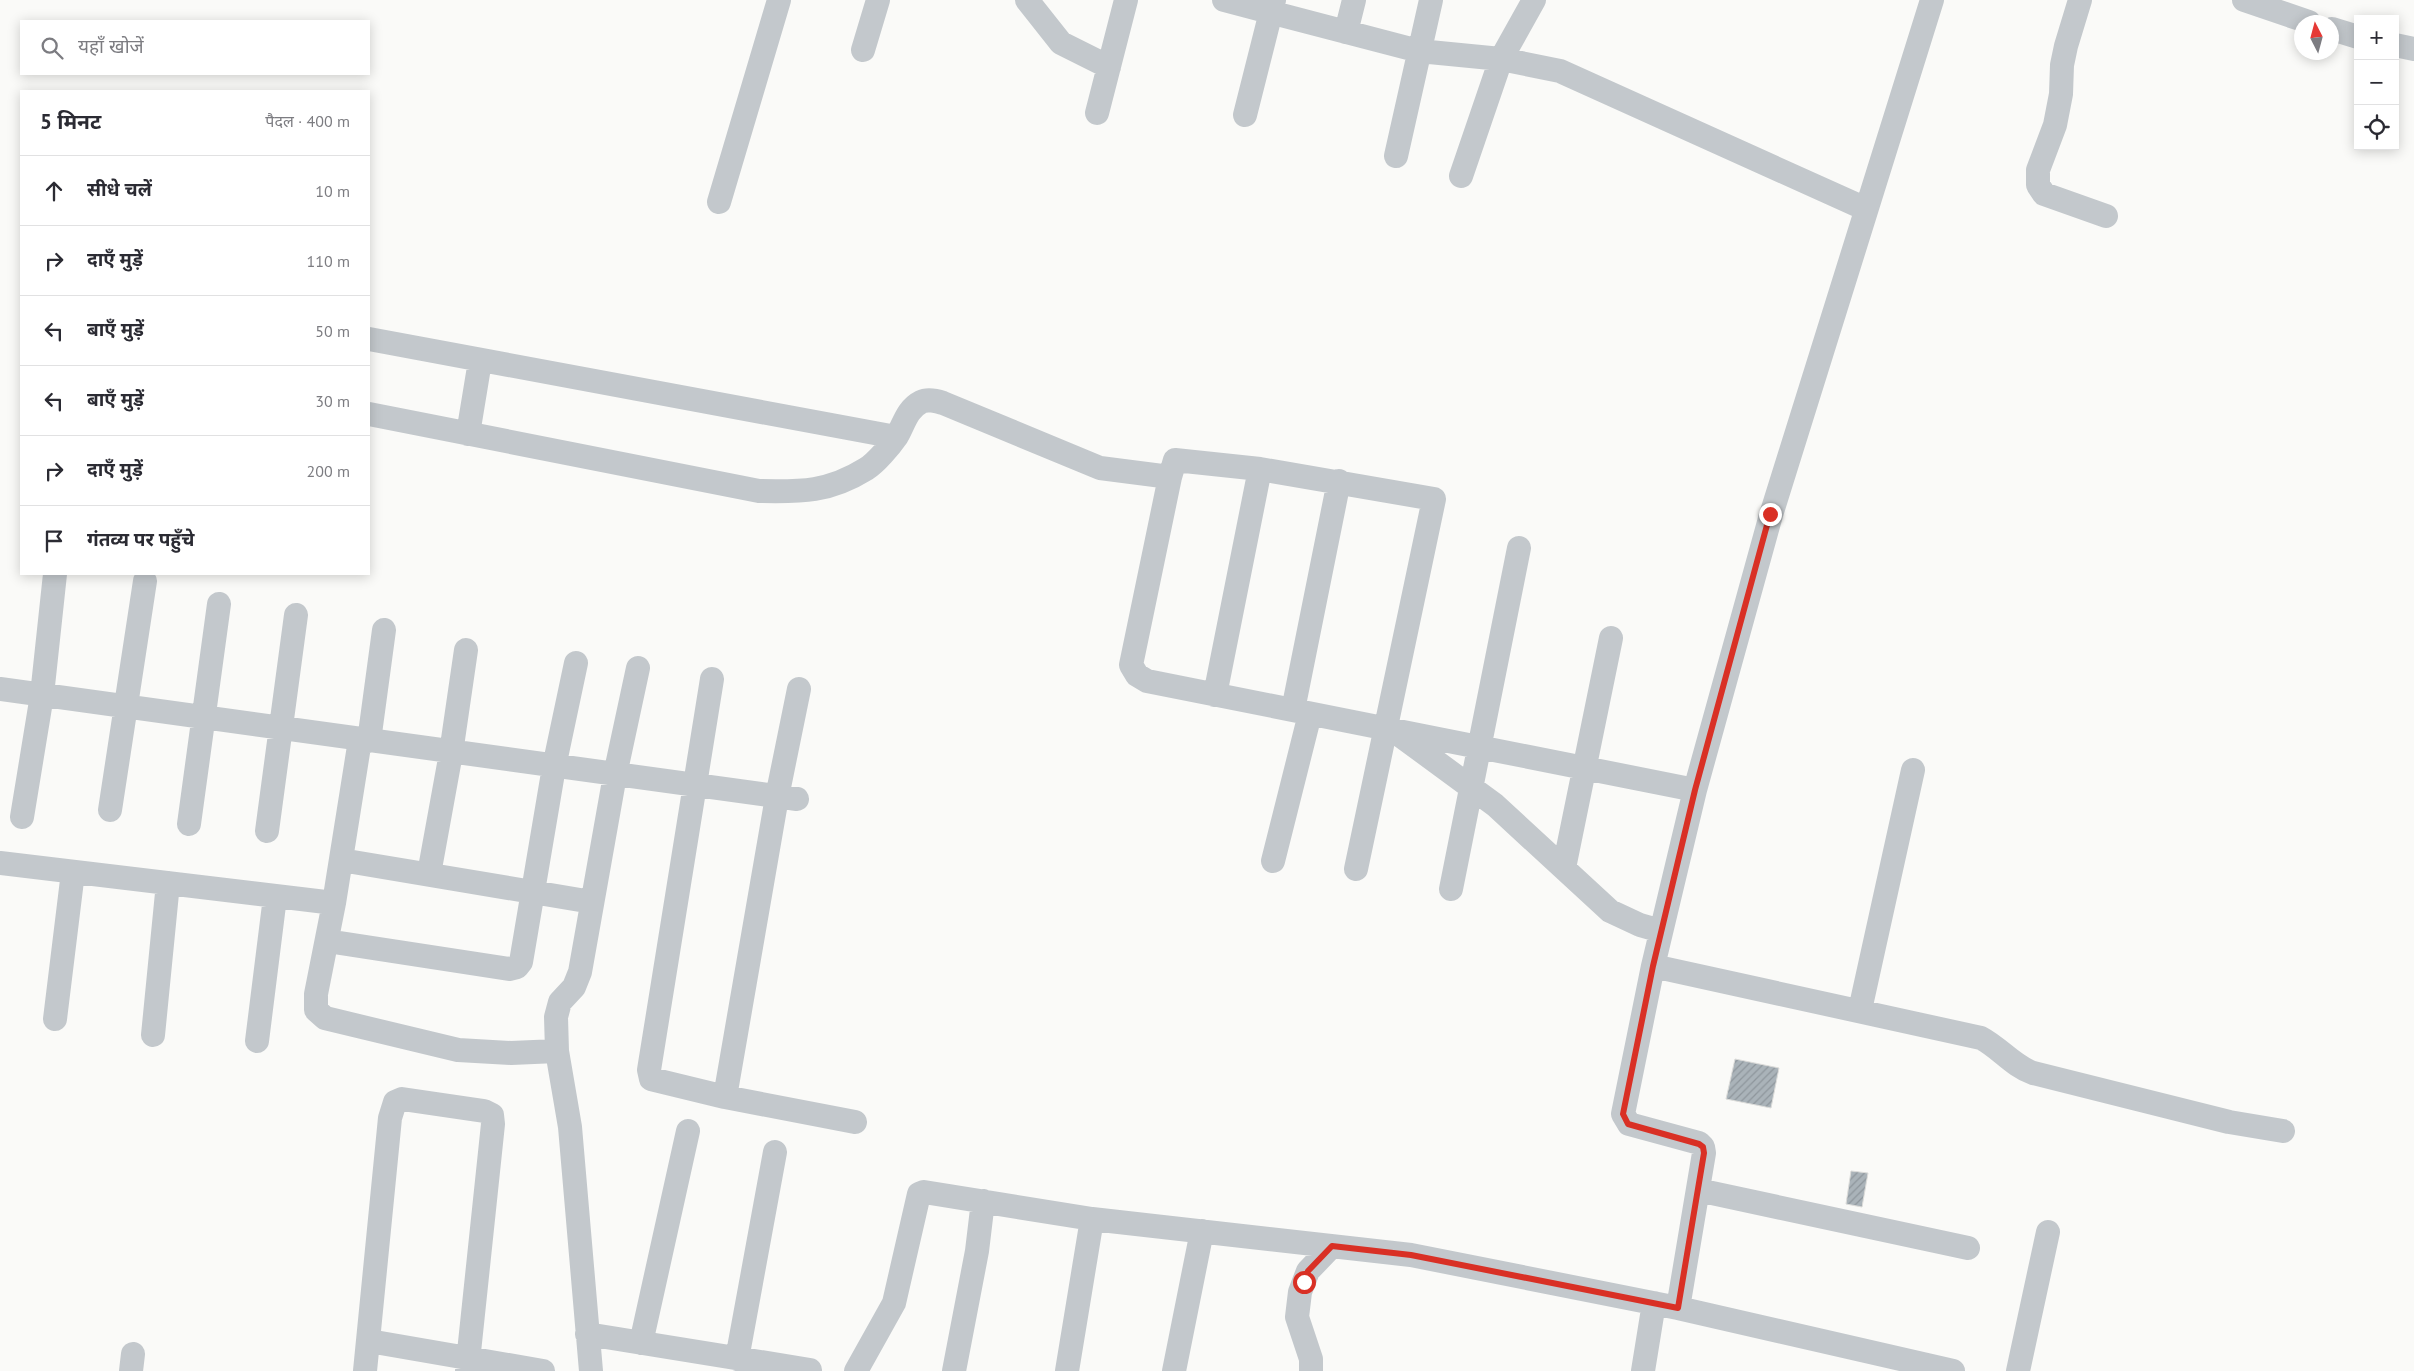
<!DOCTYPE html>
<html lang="hi">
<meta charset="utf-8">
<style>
body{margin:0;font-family:"PT Sans","Noto Sans Devanagari",sans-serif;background:#f7f7f7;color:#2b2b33}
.controls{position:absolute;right:15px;top:15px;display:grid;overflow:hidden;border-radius:0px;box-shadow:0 2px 12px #0003}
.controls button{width:45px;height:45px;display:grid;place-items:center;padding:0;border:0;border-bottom:1px solid #e1e1e2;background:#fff;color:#2b2b33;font:25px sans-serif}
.compass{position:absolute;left:2294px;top:15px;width:45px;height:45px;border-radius:50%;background:#fff;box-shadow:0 2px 12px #0003;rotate:354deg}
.stop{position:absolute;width:15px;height:15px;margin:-11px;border:4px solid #d93025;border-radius:50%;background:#fff}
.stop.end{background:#d93025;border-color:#fff;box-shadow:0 1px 5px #0008}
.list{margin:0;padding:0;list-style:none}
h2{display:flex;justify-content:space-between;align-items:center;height:65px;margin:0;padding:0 20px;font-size:21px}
h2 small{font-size:16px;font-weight:400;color:#7c7c81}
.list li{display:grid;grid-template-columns:32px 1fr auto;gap:15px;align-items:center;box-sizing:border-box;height:70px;padding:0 20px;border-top:1px solid #e1e1e2}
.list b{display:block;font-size:19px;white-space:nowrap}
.list em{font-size:16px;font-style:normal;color:#7c7c81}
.icon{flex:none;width:28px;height:28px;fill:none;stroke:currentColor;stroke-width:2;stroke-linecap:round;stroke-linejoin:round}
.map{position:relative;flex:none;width:2414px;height:1371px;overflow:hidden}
.search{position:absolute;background:#fff;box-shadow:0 2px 12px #0003;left:20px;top:20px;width:350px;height:55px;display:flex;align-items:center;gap:12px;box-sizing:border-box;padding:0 18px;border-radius:0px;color:#7c7c81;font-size:19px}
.panel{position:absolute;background:#fff;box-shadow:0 2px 12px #0003;left:20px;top:90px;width:350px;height:485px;border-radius:0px}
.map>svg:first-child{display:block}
</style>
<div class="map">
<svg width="2414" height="1371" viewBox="0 0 2414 1371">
<defs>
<pattern id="building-hatch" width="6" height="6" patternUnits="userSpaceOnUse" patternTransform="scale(1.25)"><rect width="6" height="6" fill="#aab3b9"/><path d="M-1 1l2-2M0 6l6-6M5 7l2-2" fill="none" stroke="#8e969c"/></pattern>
</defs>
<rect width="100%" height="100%" fill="#fafaf8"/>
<path fill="url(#building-hatch)" stroke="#dcdcda" d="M1735 1059 1779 1068 1771 1108 1726 1099Z
M1851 1171 1868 1173 1862 1207 1846 1204Z"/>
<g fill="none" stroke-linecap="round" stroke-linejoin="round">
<path stroke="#c3c8cc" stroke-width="24" d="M1027 0 1061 43 1109 67
M1224 0 1419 51 1501 59 1560 71 1866 209
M2080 0 2066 46 2062 65 2061 94 2055 125 2038 170V185L2044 194 2106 216
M2244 0 2309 22
M2332 29 2358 37
M1346 32 1354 0
M2395 45 2414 49
M863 50 878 0
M1097 113 1126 0
M1245 115 1274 0
M1396 156 1431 0
M1461 176 1501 59 1534 0
M719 202 779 0
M369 339 896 437
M369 414 759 491C802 492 829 492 866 469 876 463 890 446 897 436 904 424 907 409 921 402 927 399 937 401 943 403L1100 468 1170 477 1175 460 1260 469 1434 499 1356 869
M468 434 480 361
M1170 477 1131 665 1137 675 1147 681 1695 790 1653 966 1623 1114 1629 1124 1699 1143 1703 1147 1704 1153 1678 1308 1953 1371
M712 679 649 1070 651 1079 725 1097 855 1122
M0 689 797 799
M1215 695 1260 469
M1293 710 1339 481
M1397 733 1495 805 1610 911 1640 925 1661 931
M369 741 384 630
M1695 790 1771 515 1932 0
M110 810 145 581
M22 817 42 695 55 574
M189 824 219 604
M267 831 296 615
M341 860 592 902
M1273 861 1310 714
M0 863 334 903 360 740
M1564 868 1611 638
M429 874 451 753 466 650
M1451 889 1519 548
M334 903 316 994V1010L325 1018 458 1050 511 1053 557 1051
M327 941 509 969 517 967 521 962 554 767 576 663
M1653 966 1981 1038C2000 1048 2013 1066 2033 1073L2229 1122 2283 1131
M1860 1010 1913 770
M55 1019 73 872
M153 1035 168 883
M257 1041 275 897
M725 1097 777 797 799 689
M1698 1190 1968 1248
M587 1334 810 1370
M369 1341 543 1371
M641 1343 688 1131
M737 1359 775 1152
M131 1371 133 1354
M365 1371 390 1118 395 1102 402 1099 484 1111 492 1115 493 1124 467 1371
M591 1371 570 1127 557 1051 556 1017 560 1002 574 987 580 972 615 775 638 668
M856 1371 894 1303 919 1194 924 1192 1092 1219
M954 1371 977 1251 983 1201
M1067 1371 1092 1219 1411 1255 1678 1308
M1174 1371 1202 1231
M1311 1371V1359L1297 1317 1300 1292 1308 1271 1332 1246
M1643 1371 1654 1303
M2018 1371 2048 1232"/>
</g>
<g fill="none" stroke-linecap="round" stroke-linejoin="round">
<path stroke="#d93025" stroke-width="6" d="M1304 1282 1308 1271 1332 1246 1411 1255 1678 1308 1704 1153 1703 1147 1699 1144 1628 1124 1623 1114 1653 966 1695 790 1770 514"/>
</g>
</svg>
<div class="controls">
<button>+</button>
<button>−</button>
<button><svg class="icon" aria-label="locate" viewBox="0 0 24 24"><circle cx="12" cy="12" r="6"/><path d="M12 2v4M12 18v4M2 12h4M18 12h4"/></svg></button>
</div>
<svg class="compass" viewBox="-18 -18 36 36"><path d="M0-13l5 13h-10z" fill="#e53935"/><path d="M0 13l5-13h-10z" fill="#7c7c81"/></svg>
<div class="stop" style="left:1304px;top:1282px"></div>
<div class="stop end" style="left:1770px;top:514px"></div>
<div class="search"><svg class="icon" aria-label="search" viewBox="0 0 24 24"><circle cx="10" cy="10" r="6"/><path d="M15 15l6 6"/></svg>यहाँ खोजें</div>
<section class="panel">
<h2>5 मिनट<small>पैदल · 400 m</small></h2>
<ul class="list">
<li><svg class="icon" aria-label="ahead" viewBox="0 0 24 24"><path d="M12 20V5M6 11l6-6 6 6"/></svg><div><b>सीधे चलें</b></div><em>10 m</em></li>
<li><svg class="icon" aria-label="right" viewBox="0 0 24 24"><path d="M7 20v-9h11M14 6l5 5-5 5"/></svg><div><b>दाएँ मुड़ें</b></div><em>110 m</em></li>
<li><svg class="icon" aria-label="left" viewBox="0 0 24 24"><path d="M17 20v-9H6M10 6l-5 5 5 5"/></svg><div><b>बाएँ मुड़ें</b></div><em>50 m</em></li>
<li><svg class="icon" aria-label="left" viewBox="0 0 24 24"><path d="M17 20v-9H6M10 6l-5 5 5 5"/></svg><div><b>बाएँ मुड़ें</b></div><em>30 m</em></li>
<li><svg class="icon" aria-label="right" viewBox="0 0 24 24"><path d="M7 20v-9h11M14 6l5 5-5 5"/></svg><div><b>दाएँ मुड़ें</b></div><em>200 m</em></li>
<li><svg class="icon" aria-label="arrive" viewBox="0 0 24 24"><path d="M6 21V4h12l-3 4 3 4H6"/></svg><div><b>गंतव्य पर पहुँचे</b></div></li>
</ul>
</section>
</div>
